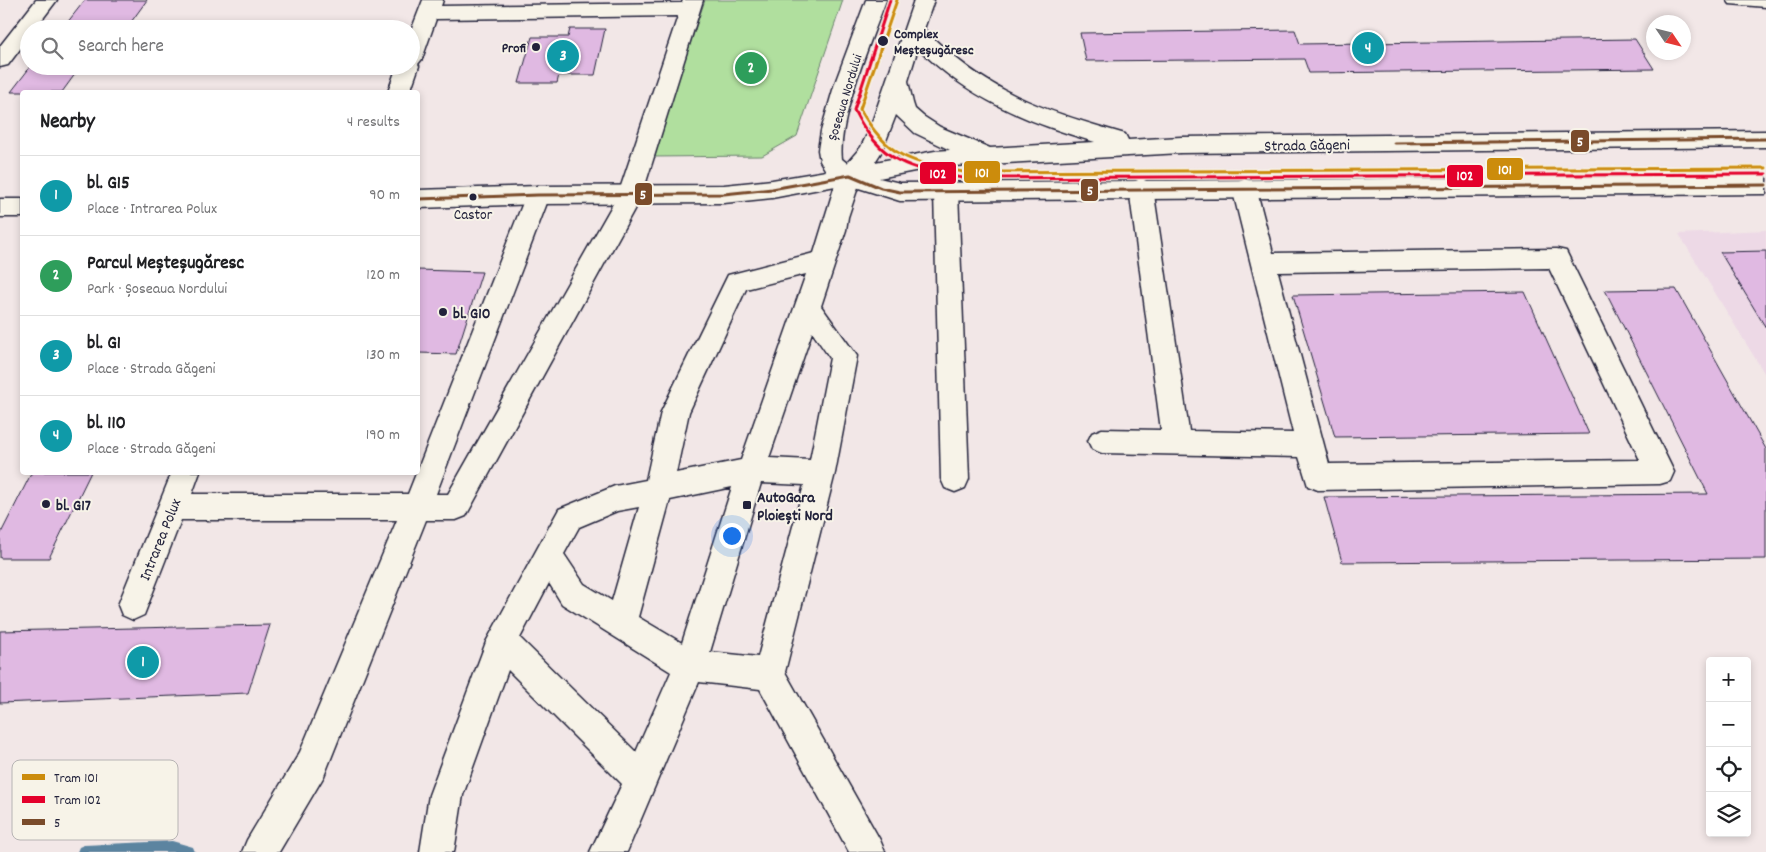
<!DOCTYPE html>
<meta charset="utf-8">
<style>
body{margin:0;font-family:Dekko,sans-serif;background:#f6f6f6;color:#202124}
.controls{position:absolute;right:15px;bottom:15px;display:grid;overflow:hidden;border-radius:5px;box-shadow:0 2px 8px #0003}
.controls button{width:45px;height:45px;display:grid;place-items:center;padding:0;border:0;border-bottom:1px solid #e0e0e0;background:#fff;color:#202124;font:25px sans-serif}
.compass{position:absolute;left:1646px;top:15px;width:45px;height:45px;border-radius:50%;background:#fff;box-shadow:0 2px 8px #0003;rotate:125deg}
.you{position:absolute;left:731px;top:535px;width:18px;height:18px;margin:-12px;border:4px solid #fff;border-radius:50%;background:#1a73e8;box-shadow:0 0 0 8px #1a73e833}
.badge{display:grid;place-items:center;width:32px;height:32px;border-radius:50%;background:#0b8043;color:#fff;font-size:16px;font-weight:700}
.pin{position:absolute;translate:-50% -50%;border:2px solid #fff;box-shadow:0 1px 5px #0006}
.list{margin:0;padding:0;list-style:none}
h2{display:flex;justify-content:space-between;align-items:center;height:65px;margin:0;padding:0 20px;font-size:21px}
h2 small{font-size:16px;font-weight:400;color:#757577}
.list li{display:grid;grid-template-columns:32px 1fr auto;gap:15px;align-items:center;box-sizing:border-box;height:80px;padding:0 20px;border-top:1px solid #e0e0e0}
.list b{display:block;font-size:19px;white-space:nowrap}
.list p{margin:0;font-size:16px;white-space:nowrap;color:#757577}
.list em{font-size:16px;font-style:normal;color:#757577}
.icon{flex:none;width:28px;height:28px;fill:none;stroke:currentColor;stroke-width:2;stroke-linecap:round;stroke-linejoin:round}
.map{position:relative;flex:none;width:1766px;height:852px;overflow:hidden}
.search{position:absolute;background:#fff;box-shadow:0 2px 8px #0003;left:20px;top:20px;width:400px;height:55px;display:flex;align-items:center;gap:12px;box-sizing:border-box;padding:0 18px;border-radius:28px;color:#757577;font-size:19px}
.panel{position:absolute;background:#fff;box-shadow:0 2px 8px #0003;left:20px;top:90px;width:400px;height:385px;border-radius:5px}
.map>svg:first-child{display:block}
</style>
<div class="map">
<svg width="1766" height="852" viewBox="0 0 1766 852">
<rect width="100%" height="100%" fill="#f2e7e7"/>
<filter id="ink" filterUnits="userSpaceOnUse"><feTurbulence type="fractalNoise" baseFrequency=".02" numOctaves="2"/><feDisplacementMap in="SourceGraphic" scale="10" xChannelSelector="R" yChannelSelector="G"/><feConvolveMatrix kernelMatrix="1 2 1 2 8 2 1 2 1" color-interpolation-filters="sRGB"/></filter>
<g filter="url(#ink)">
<path fill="#edd9e6" d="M1766 230V376L1679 234Z"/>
<path fill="#b0df9e" stroke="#69806c" d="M705 0H843L797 136 762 156 652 157Z"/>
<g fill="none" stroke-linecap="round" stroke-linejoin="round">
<path fill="#5c84a0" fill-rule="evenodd" d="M172 841 193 847 195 852H77L79 847 84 845Z"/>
</g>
<path fill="#e0b9e2" stroke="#22223b" d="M85 0H147L126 29H60L63 28Z
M570 29H605L595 75H559L557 83H519L532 37H568Z
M1295 30 1300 44 1635 39 1654 69 1309 73 1304 59 1086 61 1080 33Z
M31 66H81L62 92H11Z
M1766 251V328L1720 252Z
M418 270 482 272 456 354 418 353Z
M1676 289 1766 449V559L1342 562 1324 497 1708 494 1605 290Z
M1525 292 1589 434 1335 437 1293 295Z
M32 472H91L49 558H0V535Z
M270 625 248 693 0 703V631Z"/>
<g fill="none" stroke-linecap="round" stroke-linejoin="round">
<defs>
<path id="minor" d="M36 0H57L35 29H29V37L8 65 0 67V46Z
M423 0H443L441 6 682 3 683 0H703L642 195 466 516 456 520H426L324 776 279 852H242L247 840 300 752 397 520H181L144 615 133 620 122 615 118 605 172 472H200L192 494H408L526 195 530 189 538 186 546 189 550 195 436 494H448L618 195 678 16 436 19 422 59 418 64 419 66 410 92H388L397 66H411V31Z
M1727 0H1766V7L1730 4Z
M850 167 858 169 862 175 848 217 846 230 821 306 857 356 835 473 785 672 880 840 885 852H849L760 689 699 682 627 852H590L622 784 508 670 463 795 454 852H420L429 795 486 642 559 509 615 486 646 480 661 412 728 275 814 253 838 175 842 169ZM806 274 741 460 676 473 689 412 746 289ZM812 332 830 358 810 460 769 458ZM761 483 804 485 758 657 710 652ZM732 487 682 643 638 617 670 500ZM639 507 612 601 584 584 564 554 579 527 617 511ZM549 583 562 604 671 672 636 752 520 638Z
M1141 179 1149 182 1153 188 1189 431 1293 433 1232 188 1236 182 1244 179 1252 182 1256 188 1273 253 1557 249 1566 251 1674 472 1670 481 1660 484 1318 490 1308 486 1299 457 1102 453 1092 449 1088 441 1092 433 1102 429 1161 430 1129 188 1133 182ZM1549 268 1640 460 1329 464 1278 272Z
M946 182 954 185 958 191 969 479 965 488 955 492 945 488 941 479 934 191 938 185Z"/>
<path id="major" d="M866 0H886C872 38 837 121 842 159L847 163 861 147 870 128 914 0H934L924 29C987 93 1042 110 1125 134L1128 140 1181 137 1766 131V147L1181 153 935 167 879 178 900 183 1766 176V194L900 201 846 184 772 198 724 203 538 204 418 208V190L538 186 724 185 772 180 826 171 820 161 818 150 821 131 835 83ZM918 48C967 98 1029 123 1095 142L990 148 940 127 923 116 915 109 913 103 908 81ZM896 115 915 133 950 150 935 151 875 162 882 151Z
M0 199H22V217H0Z"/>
</defs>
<use href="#minor" stroke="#22223b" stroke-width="3"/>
<use href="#major" stroke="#22223b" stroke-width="3"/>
<use href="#minor" fill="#f7f3e8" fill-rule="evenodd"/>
<use href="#major" fill="#f7f3e8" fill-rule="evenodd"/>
<defs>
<path id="bus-1" d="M1394 143 1766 139
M418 199 538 195 724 194 772 189 850 175 881 188 900 192 1766 185"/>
</defs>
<use href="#bus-1" stroke="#f7f3e8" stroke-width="6"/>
<use href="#bus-1" stroke="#7a4b2a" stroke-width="3"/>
<defs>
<path id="tram-1" d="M897 0 860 109C888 158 910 162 963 172L1766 168"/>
<path id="tram-2" d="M890 0 854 110C880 162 909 169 963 178L1766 174"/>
</defs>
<use href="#tram-1" stroke="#f7f3e8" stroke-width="6"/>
<use href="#tram-2" stroke="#f7f3e8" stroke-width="6"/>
<use href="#tram-1" stroke="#cc8c0c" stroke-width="3"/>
<use href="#tram-2" stroke="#e4002b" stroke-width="3"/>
</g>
</g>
<g fill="#22223b" stroke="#f7f3e8" stroke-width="2">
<circle cx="883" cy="41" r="6"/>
<circle cx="536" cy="47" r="5"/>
<circle cx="473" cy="197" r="4.5"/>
<circle cx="443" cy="312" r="5"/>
<circle cx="46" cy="504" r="5"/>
<rect x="742" y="500" width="10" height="10" rx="2.5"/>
</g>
<g text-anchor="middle" stroke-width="4" stroke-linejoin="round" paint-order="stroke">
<g font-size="14" font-weight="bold" fill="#22223b" stroke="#f7f3e8" text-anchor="start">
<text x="894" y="38">Complex<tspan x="894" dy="16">Meșteșugăresc</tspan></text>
</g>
<g font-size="14" font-weight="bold" fill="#22223b" stroke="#f7f3e8" text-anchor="end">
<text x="526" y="52">Profi</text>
</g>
<g font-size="14" fill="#22223b" stroke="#f7f3e8">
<text transform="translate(844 97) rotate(-73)" y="5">Șoseaua Nordului</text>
</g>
<g font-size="15" fill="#22223b" stroke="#f7f3e8">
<text x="473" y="219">Castor</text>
</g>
<g font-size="16" fill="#22223b" stroke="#f7f3e8">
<text transform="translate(1307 144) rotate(-1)" y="6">Strada Găgeni</text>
<text transform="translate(159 539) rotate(-68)" y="6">Intrarea Polux</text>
</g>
<g font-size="16" font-weight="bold" fill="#22223b" stroke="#f7f3e8" text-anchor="start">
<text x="453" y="318">bl. G10</text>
<text x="757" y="502">AutoGara<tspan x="757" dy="18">Ploiești Nord</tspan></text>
<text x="56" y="510">bl. G17</text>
</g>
</g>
<rect x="12" y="760" width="166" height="80" rx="8" fill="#f7f3e8" stroke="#b7b4b4" stroke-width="1"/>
<rect x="22" y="774" width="23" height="6" fill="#cc8c0c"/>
<rect x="22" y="796" width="23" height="7" fill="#e4002b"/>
<rect x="22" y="819" width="23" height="6" fill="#7a4b2a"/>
<g font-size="14" fill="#22223b">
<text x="54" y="782">Tram 101</text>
<text x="54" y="804">Tram 102</text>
<text x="54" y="827">5</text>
</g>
<g stroke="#f7f3e8" stroke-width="2">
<rect x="1570" y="129" width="20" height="24" rx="5" fill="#7a4b2a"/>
<rect x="1486" y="157" width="38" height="24" rx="5" fill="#cc8c0c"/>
<rect x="963" y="160" width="38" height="24" rx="5" fill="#cc8c0c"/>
<rect x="919" y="161" width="38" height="24" rx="5" fill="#e4002b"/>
<rect x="1446" y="164" width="38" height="24" rx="5" fill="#e4002b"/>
<rect x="1080" y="178" width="19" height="24" rx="5" fill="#7a4b2a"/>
<rect x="634" y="182" width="19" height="24" rx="5" fill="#7a4b2a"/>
</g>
<g font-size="14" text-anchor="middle" font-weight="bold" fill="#fff">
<text x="1580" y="146">5</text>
<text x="1505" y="174">101</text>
<text x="982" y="177">101</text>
<text x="938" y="178">102</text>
<text x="1465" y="180">102</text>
<text x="1090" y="195">5</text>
<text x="643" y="199">5</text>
</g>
</svg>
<div class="controls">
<button>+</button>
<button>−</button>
<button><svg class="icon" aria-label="locate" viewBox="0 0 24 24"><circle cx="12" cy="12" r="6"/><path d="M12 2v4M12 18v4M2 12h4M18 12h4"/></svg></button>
<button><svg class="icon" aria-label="layers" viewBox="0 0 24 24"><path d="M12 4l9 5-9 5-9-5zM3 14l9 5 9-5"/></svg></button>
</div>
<svg class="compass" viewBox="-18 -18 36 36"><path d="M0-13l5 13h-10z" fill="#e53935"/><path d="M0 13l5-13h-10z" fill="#757577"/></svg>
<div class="you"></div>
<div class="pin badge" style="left:143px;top:662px;background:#0f9aa8">1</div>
<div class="pin badge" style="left:751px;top:68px;background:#2e9e5b">2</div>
<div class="pin badge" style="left:563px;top:56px;background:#0f9aa8">3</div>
<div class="pin badge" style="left:1368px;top:48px;background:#0f9aa8">4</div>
<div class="search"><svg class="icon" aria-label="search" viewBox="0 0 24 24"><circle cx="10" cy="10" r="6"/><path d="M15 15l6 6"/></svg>Search here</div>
<section class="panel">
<h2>Nearby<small>4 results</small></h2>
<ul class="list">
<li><span class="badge" style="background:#0f9aa8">1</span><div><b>bl. G15</b><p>Place · Intrarea Polux</p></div><em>90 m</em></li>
<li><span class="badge" style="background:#2e9e5b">2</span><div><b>Parcul Meșteșugăresc</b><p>Park · Șoseaua Nordului</p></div><em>120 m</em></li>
<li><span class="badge" style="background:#0f9aa8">3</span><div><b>bl. G1</b><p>Place · Strada Găgeni</p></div><em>130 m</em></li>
<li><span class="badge" style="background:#0f9aa8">4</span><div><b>bl. 110</b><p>Place · Strada Găgeni</p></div><em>190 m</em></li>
</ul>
</section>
</div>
